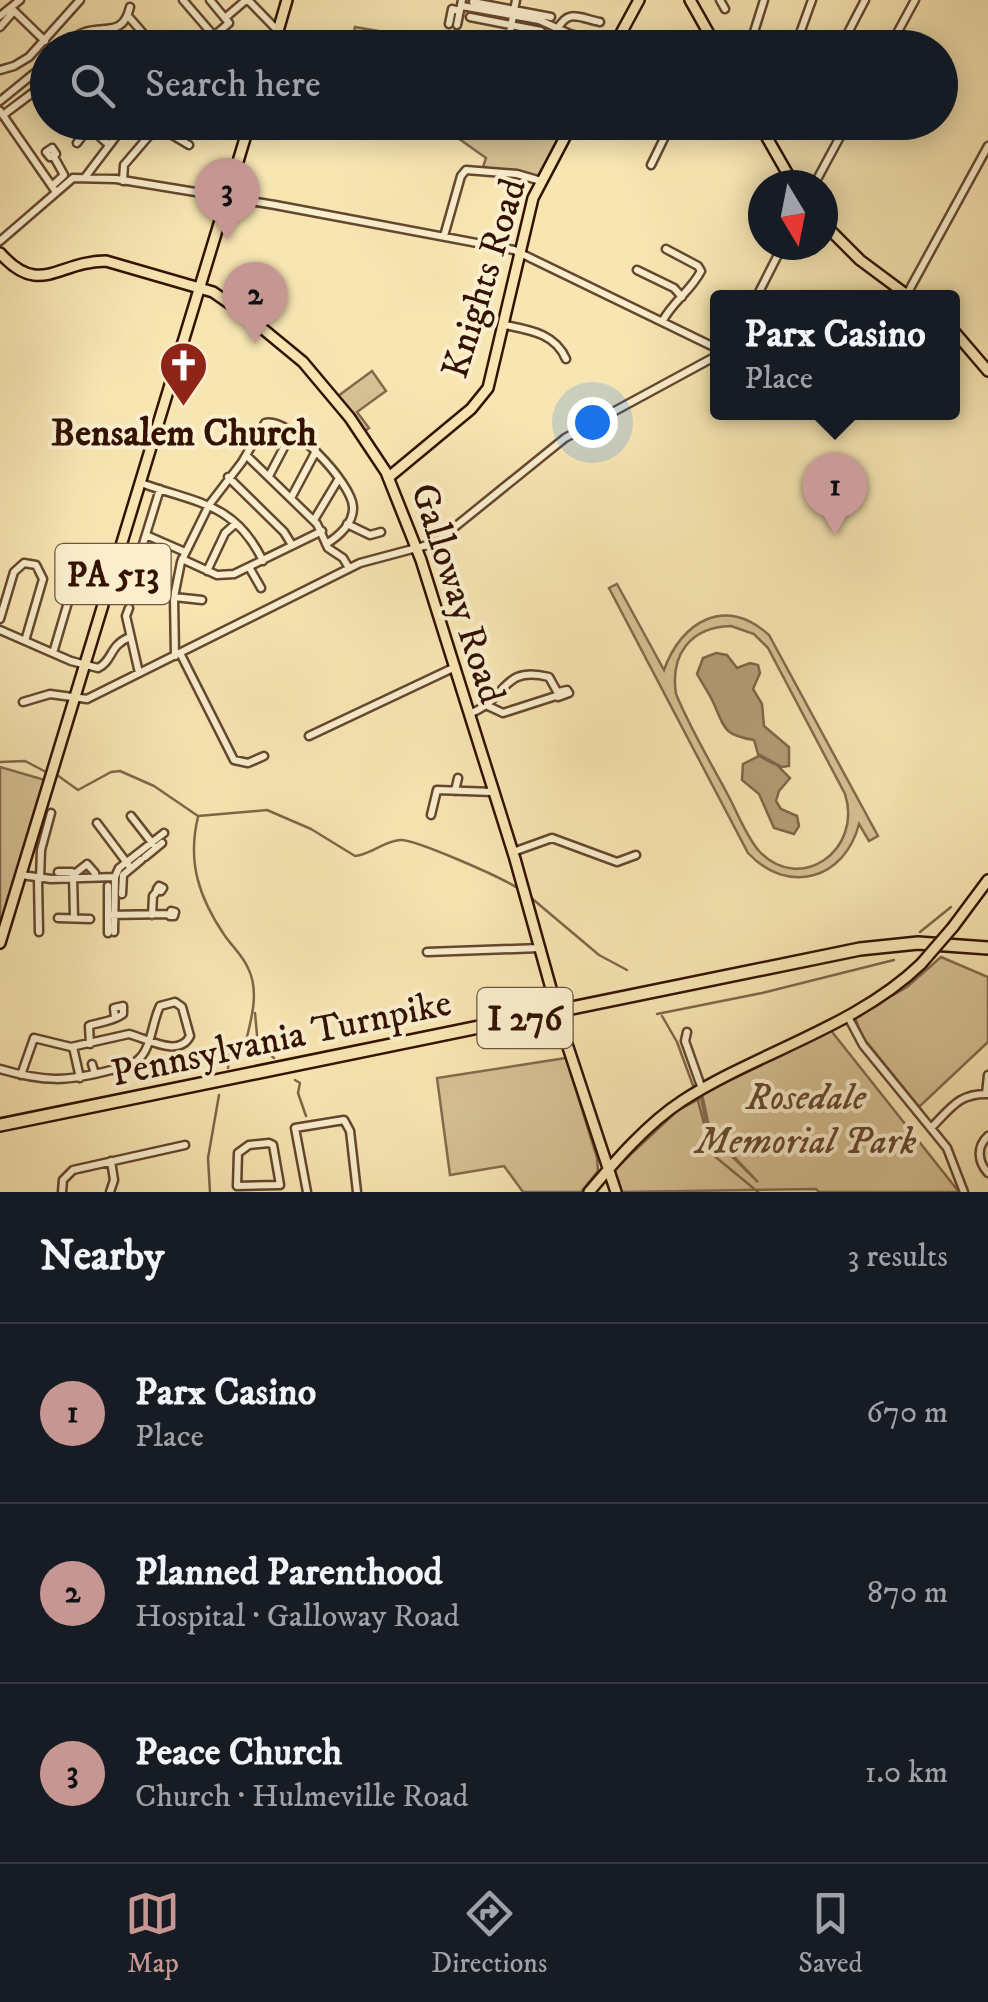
<!DOCTYPE html>
<meta charset="utf-8">
<style>
body{margin:0;font-family:"IM FELL DW Pica",serif;background:#20242c;color:#f1f3f6}
.compass{position:absolute;left:748px;top:170px;width:90px;height:90px;border-radius:50%;background:#171b24;box-shadow:0 5px 25px #0003;rotate:170deg}
.you{position:absolute;left:592px;top:422px;width:35px;height:35px;margin:-25px;border:8px solid #fff;border-radius:50%;background:#1a73e8;box-shadow:0 0 0 15px #1a73e833}
.badge{display:grid;place-items:center;width:65px;height:65px;border-radius:50%;background:#c59692;color:#111;font-size:32px;font-weight:700}
.pin{position:absolute;translate:-50% -82px;filter:drop-shadow(0 2px 5px #0008)}
.pin::after{content:'';position:absolute;top:52px;width:35px;height:30px;background:inherit;clip-path:polygon(0 0,100% 0,50% 100%)}
.popup{position:absolute;left:710px;top:290px;width:250px;height:130px;box-sizing:border-box;display:grid;place-content:center;border-radius:10px;background:#171b24;filter:drop-shadow(0 2px 8px #0005);font-size:32px;white-space:nowrap;color:#9ea1a6}
.popup b{font-size:38px;color:#f1f3f6}
.popup::after{content:'';position:absolute;left:50%;top:100%;margin-left:-20px;border:20px solid transparent;border-top-color:#171b24}
.list{margin:0;padding:0;list-style:none}
h2{display:flex;justify-content:space-between;align-items:center;height:130px;margin:0;padding:0 40px;font-size:42px}
h2 small{font-size:32px;font-weight:400;color:#9ea1a6}
.list li{display:grid;grid-template-columns:65px 1fr auto;gap:30px;align-items:center;box-sizing:border-box;height:180px;padding:0 40px;border-top:2px solid #363941}
.list b{display:block;font-size:38px;white-space:nowrap}
.list p{margin:0;font-size:32px;white-space:nowrap;color:#9ea1a6}
.list em{font-size:32px;font-style:normal;color:#9ea1a6}
.icon{flex:none;width:55px;height:55px;fill:none;stroke:currentColor;stroke-width:2;stroke-linecap:round;stroke-linejoin:round}
.map{position:relative;flex:none;width:988px;height:1192px;overflow:hidden}
.search{position:absolute;background:#171b24;box-shadow:0 5px 25px #0003;left:30px;right:30px;top:30px;height:110px;display:flex;align-items:center;gap:25px;box-sizing:border-box;padding:0 35px;border-radius:55px;color:#9ea1a6;font-size:38px}
.sheet{height:670px;background:#171b24}
nav{display:flex;justify-content:space-around;align-items:center;box-sizing:border-box;height:140px;border-top:2px solid #363941;background:#171b24;font-size:28px;color:#9ea1a6}
nav a{display:grid;justify-items:center;gap:5px}
nav .on{color:#c59692}
.map>svg:first-child{display:block}
</style>
<div class="map">
<svg width="988" height="1192" viewBox="0 0 988 1192">
<rect width="100%" height="100%" fill="#f7e5b2"/>
<filter id="stains"><feTurbulence type="fractalNoise" baseFrequency=".002" numOctaves="4"/><feColorMatrix values="0 0 0 0 .2 0 0 0 0 .09 0 0 0 0 .02 0 0 0 .5 -.17"/></filter>
<radialGradient id="worn" r=".72"><stop offset=".6" stop-color="#630" stop-opacity="0"/><stop offset="1" stop-color="#630" stop-opacity=".3"/></radialGradient>
<path fill="#d6c194" stroke="#846a4c" stroke-width="2.5" fill-rule="evenodd" d="M355 27 471 47H351Z
M417 123H570L539 177 483 167 486 158 455 136H434L421 131Z
M372 371 386 391 357 412 369 428 361 434 334 399Z
M617 584 664 670C681 622 725 595 769 635L878 836 869 841 859 824C845 879 788 896 748 853L609 588ZM731 626 754 634 768 648 845 794C863 850 800 895 759 851 746 836 738 814 729 797 711 763 691 730 676 694 670 655 690 627 731 626Z
M0 767 45 780 0 926Z
M941 957 988 977V1042L919 1107 861 1035 855 1017 907 987Z
M829 1028 959 1192H819L816 1189 621 1192 614 1170 677 1111 701 1098 708 1133 758 1182 710 1131 702 1094Z
M566 1058 597 1158 598 1171 581 1192H523L504 1166 450 1175 437 1078Z"/>
<path fill="#b49d76" stroke="#806548" stroke-width="2.5" d="M716 653 727 655 737 668 750 663 758 665 760 673 753 689 762 704 764 726 789 747V766L782 767 758 754 754 740C724 735 725 729 714 704 709 693 703 685 697 674L703 658Z
M759 756 778 766 790 778 779 791 776 801 781 809 797 816 799 826 794 834 774 828 759 794 742 780 743 764Z"/>
<g fill="none" stroke-linecap="round" stroke-linejoin="round">
<path stroke="#806548" stroke-width="2.5" d="M0 762 25 761 46 772
M57 775 78 790 111 772 120 771 154 786 198 816 267 810 311 829 355 856C372 854 384 841 400 840 415 839 503 878 519 889
M198 817C187 862 199 898 225 936 232 946 243 956 248 968 260 992 251 1020 245 1045L230 1053 228 1068
M529 896 599 955 627 970
M920 932 951 907
M255 1013 258 1046 274 1058
M657 1014 762 993 894 960
M662 1016 677 1042 695 1091
M295 1080 300 1083 298 1093 306 1116
M697 1097 712 1154 758 1192
M210 1192 208 1158 219 1095"/>
<defs>
<path id="minor" d="M183 0 214 36 229 23 210 0
M248 0 278 31
M720 0 725 9
M473 2 551 17
M462 6 539 20 570 34 614 45
M11 8 45 41
M0 16 20 0
M128 16 156 48
M470 17 541 31
M225 18 246 0
M449 24 452 9 459 11
M457 25 462 0
M0 27 13 12
M557 30C568 8 579 18 600 22
M752 47 768 48
M65 48C71 42 77 34 85 32 105 25 123 37 130 7
M118 48 123 42
M507 48 516 0
M749 48 764 0
M789 48 799 36 812 0
M840 48 865 0
M889 48 915 0
M0 70 14 66 29 57 80 0
M0 101 48 62
M0 111 56 192
M3 115 35 91
M828 122 843 131
M89 127 109 145
M77 143 93 122
M52 148 56 154 50 157 46 152Z
M651 165 672 122
M86 176 127 122
M123 181 124 165 154 130 162 129 189 145
M814 185 848 122
M52 186 64 175 54 157
M444 236 461 176 466 170 517 174 541 181
M0 241 73 178 116 179 275 205 514 250 718 349
M637 270 674 288 682 297
M907 294 988 146
M756 298 783 245
M662 322C673 301 690 292 701 271L698 266 666 249
M505 325C529 330 555 333 566 359
M246 455 317 524 328 548 343 558 349 568
M269 476 292 432
M228 477 284 532 292 545
M141 483C195 503 235 502 263 561
M291 498 316 451
M314 520 338 480
M347 524 370 535 381 532
M146 535 185 552
M143 544 160 489
M182 559 217 575 234 574 322 531
M249 567 261 588
M207 571 225 533 235 524
M174 597 202 600
M129 608 126 616 139 673
M0 619 14 572 24 563 36 565 43 579 25 641
M0 630 71 661 98 668C113 661 109 645 130 637
M53 653 71 592
M180 653 234 760 248 763 264 756
M175 656 174 597 181 562 209 505 242 462 265 423C290 417 352 483 353 507 354 523 338 537 326 544
M558 692 567 690 569 693 558 697
M23 702 50 694 87 699 360 563 435 543 565 438 718 355
M469 714C509 699 500 665 549 677L559 695 503 713 488 706
M309 736 453 668
M455 791 458 778
M431 815 437 790 493 792
M131 816 156 848
M97 823 130 867
M513 852 552 838 617 862 636 855
M145 857 162 843
M58 872H72L73 875
M21 875 51 879 115 877 119 868 164 833
M38 879 39 932
M40 879 41 850 51 813
M108 886V933
M159 886 163 888 161 891 157 889Z
M122 894 123 875 141 860
M171 911 175 912 174 916H170Z
M108 915 170 914
M152 915 153 896 158 890
M58 918 90 919
M74 918 73 875 87 864 95 873
M114 932 115 877
M427 952 540 948
M847 1015 863 1045 947 1148 964 1192
M687 1032 685 1041 702 1089
M90 1044 89 1026 91 1025C102 1022 114 1021 123 1014V1006L114 1008 115 1018
M73 1047 80 1078
M92 1064 95 1074
M0 1069C44 1082 66 1082 111 1070 121 1068 132 1067 140 1058 152 1045 152 1022 160 1006L175 1002 182 1007 190 1036C179 1058 148 1039 129 1034L71 1047 34 1038 21 1075
M986 1094 988 1075
M931 1128C951 1108 959 1093 988 1094
M988 1136C976 1147 978 1162 988 1173
M269 1143 273 1145 280 1185 237 1186 238 1153 249 1145Z
M62 1192 63 1180 73 1170 185 1145
M110 1192 114 1180 111 1161
M307 1192 295 1128 344 1120 350 1131 357 1192"/>
<path id="major" d="M690 0 717 48
M273 48 287 0
M613 48 639 0
M758 122 794 185
M823 223 860 260 911 298
M0 253C40 298 58 261 106 261L213 292 246 315 303 362 350 418 386 472 421 560 515 859 552 992
M952 329 988 371
M389 477 471 409 488 388 533 198 573 122
M953 927 988 880
M0 943 250 122
M563 1032 616 1192
M589 1192C616 1160 647 1124 682 1101 758 1052 856 1027 921 964"/>
<path id="highway" d="M0 1125 860 949 918 943 988 948"/>
</defs>
<use href="#minor" stroke="#64472f" stroke-width="11"/>
<use href="#major" stroke="#331203" stroke-width="14"/>
<use href="#highway" stroke="#331203" stroke-width="16"/>
<use href="#minor" stroke="#faeecd" stroke-width="6"/>
<use href="#major" stroke="#f7e5b2" stroke-width="9"/>
<use href="#highway" stroke="#f7e5b2" stroke-width="11"/>
<defs>
<path id="major-bridge" d="M921 964 953 927
M552 992 563 1032"/>
</defs>
<use href="#major-bridge" stroke="#331203" stroke-width="14" stroke-linecap="butt"/>
<use href="#major-bridge" stroke="#f7e5b2" stroke-width="9"/>
</g>
<defs>
<symbol id="church-pin" viewBox="-11 -11 22 30"><path d="M0 17L-7.5 6A9.5 9.5 0 1 1 7.5 6Z" fill="#8f2418" stroke="#faeecd"/><path d="M-1.2-6h2.4v3.5h3.3v2.4h-3.3V6h-2.4V-.1h-3.3v-2.4h3.3Z" fill="#fff"/></symbol>
</defs>
<g fill-rule="evenodd">
<use href="#church-pin" x="156" y="338" width="55" height="75"/>
</g>
<g text-anchor="middle" stroke-width="8" stroke-linejoin="round" paint-order="stroke">
<g fill="#faeecd" stroke="#6f5440" stroke-width="2.5">
<rect x="55.5" y="544" width="115" height="60" rx="8"/>
<rect x="477.5" y="988" width="95" height="60" rx="8"/>
</g>
<g font-size="35" font-weight="bold" fill="#331203">
<text x="113" y="586">PA 513</text>
<text x="525" y="1030">I 276</text>
</g>
<g font-size="38" fill="#331203" stroke="#faeecd">
<text transform="translate(483 278) rotate(-73)" y="13">Knights Road</text>
<text transform="translate(459 593) rotate(72)" y="13">Galloway Road</text>
<text transform="translate(281 1037) rotate(-12)" y="13">Pennsylvania Turnpike</text>
</g>
<g font-size="38" font-weight="bold" fill="#331203" stroke="#faeecd">
<text x="184" y="445">Bensalem Church</text>
</g>
<g font-size="38" font-style="italic" fill="#64472e" stroke="#faeecd">
<text x="806" y="1109">Rosedale<tspan x="806" dy="44">Memorial Park</tspan></text>
</g>
</g>
<rect width="100%" height="100%" filter="url(#stains)"/>
<rect width="100%" height="100%" fill="url(#worn)"/>
</svg>
<svg class="compass" viewBox="-18 -18 36 36"><path d="M0-13l5 13h-10z" fill="#e53935"/><path d="M0 13l5-13h-10z" fill="#9ea1a6"/></svg>
<div class="you"></div>
<div class="pin badge" style="left:835px;top:535px">1</div>
<div class="popup"><b>Parx Casino</b>Place</div>
<div class="pin badge" style="left:255px;top:344px">2</div>
<div class="pin badge" style="left:227px;top:240px">3</div>
<div class="search"><svg class="icon" aria-label="search" viewBox="0 0 24 24"><circle cx="10" cy="10" r="6"/><path d="M15 15l6 6"/></svg>Search here</div>
</div>
<section class="sheet">
<h2>Nearby<small>3 results</small></h2>
<ul class="list">
<li><span class="badge">1</span><div><b>Parx Casino</b><p>Place</p></div><em>670 m</em></li>
<li><span class="badge">2</span><div><b>Planned Parenthood</b><p>Hospital · Galloway Road</p></div><em>870 m</em></li>
<li><span class="badge">3</span><div><b>Peace Church</b><p>Church · Hulmeville Road</p></div><em>1.0 km</em></li>
</ul>
</section>
<nav>
<a class="on"><svg class="icon" aria-label="map" viewBox="0 0 24 24"><path d="M3 6l6-2 6 2 6-2v14l-6 2-6-2-6 2zM9 4v14M15 6v14"/></svg>Map</a>
<a><svg class="icon" aria-label="directions" viewBox="0 0 24 24"><path d="M12 3l9 9-9 9-9-9zM9 14v-3h6M13 9l2 2-2 2"/></svg>Directions</a>
<a><svg class="icon" aria-label="saved" viewBox="0 0 24 24"><path d="M7 4h10v16l-5-4-5 4z"/></svg>Saved</a>
</nav>
